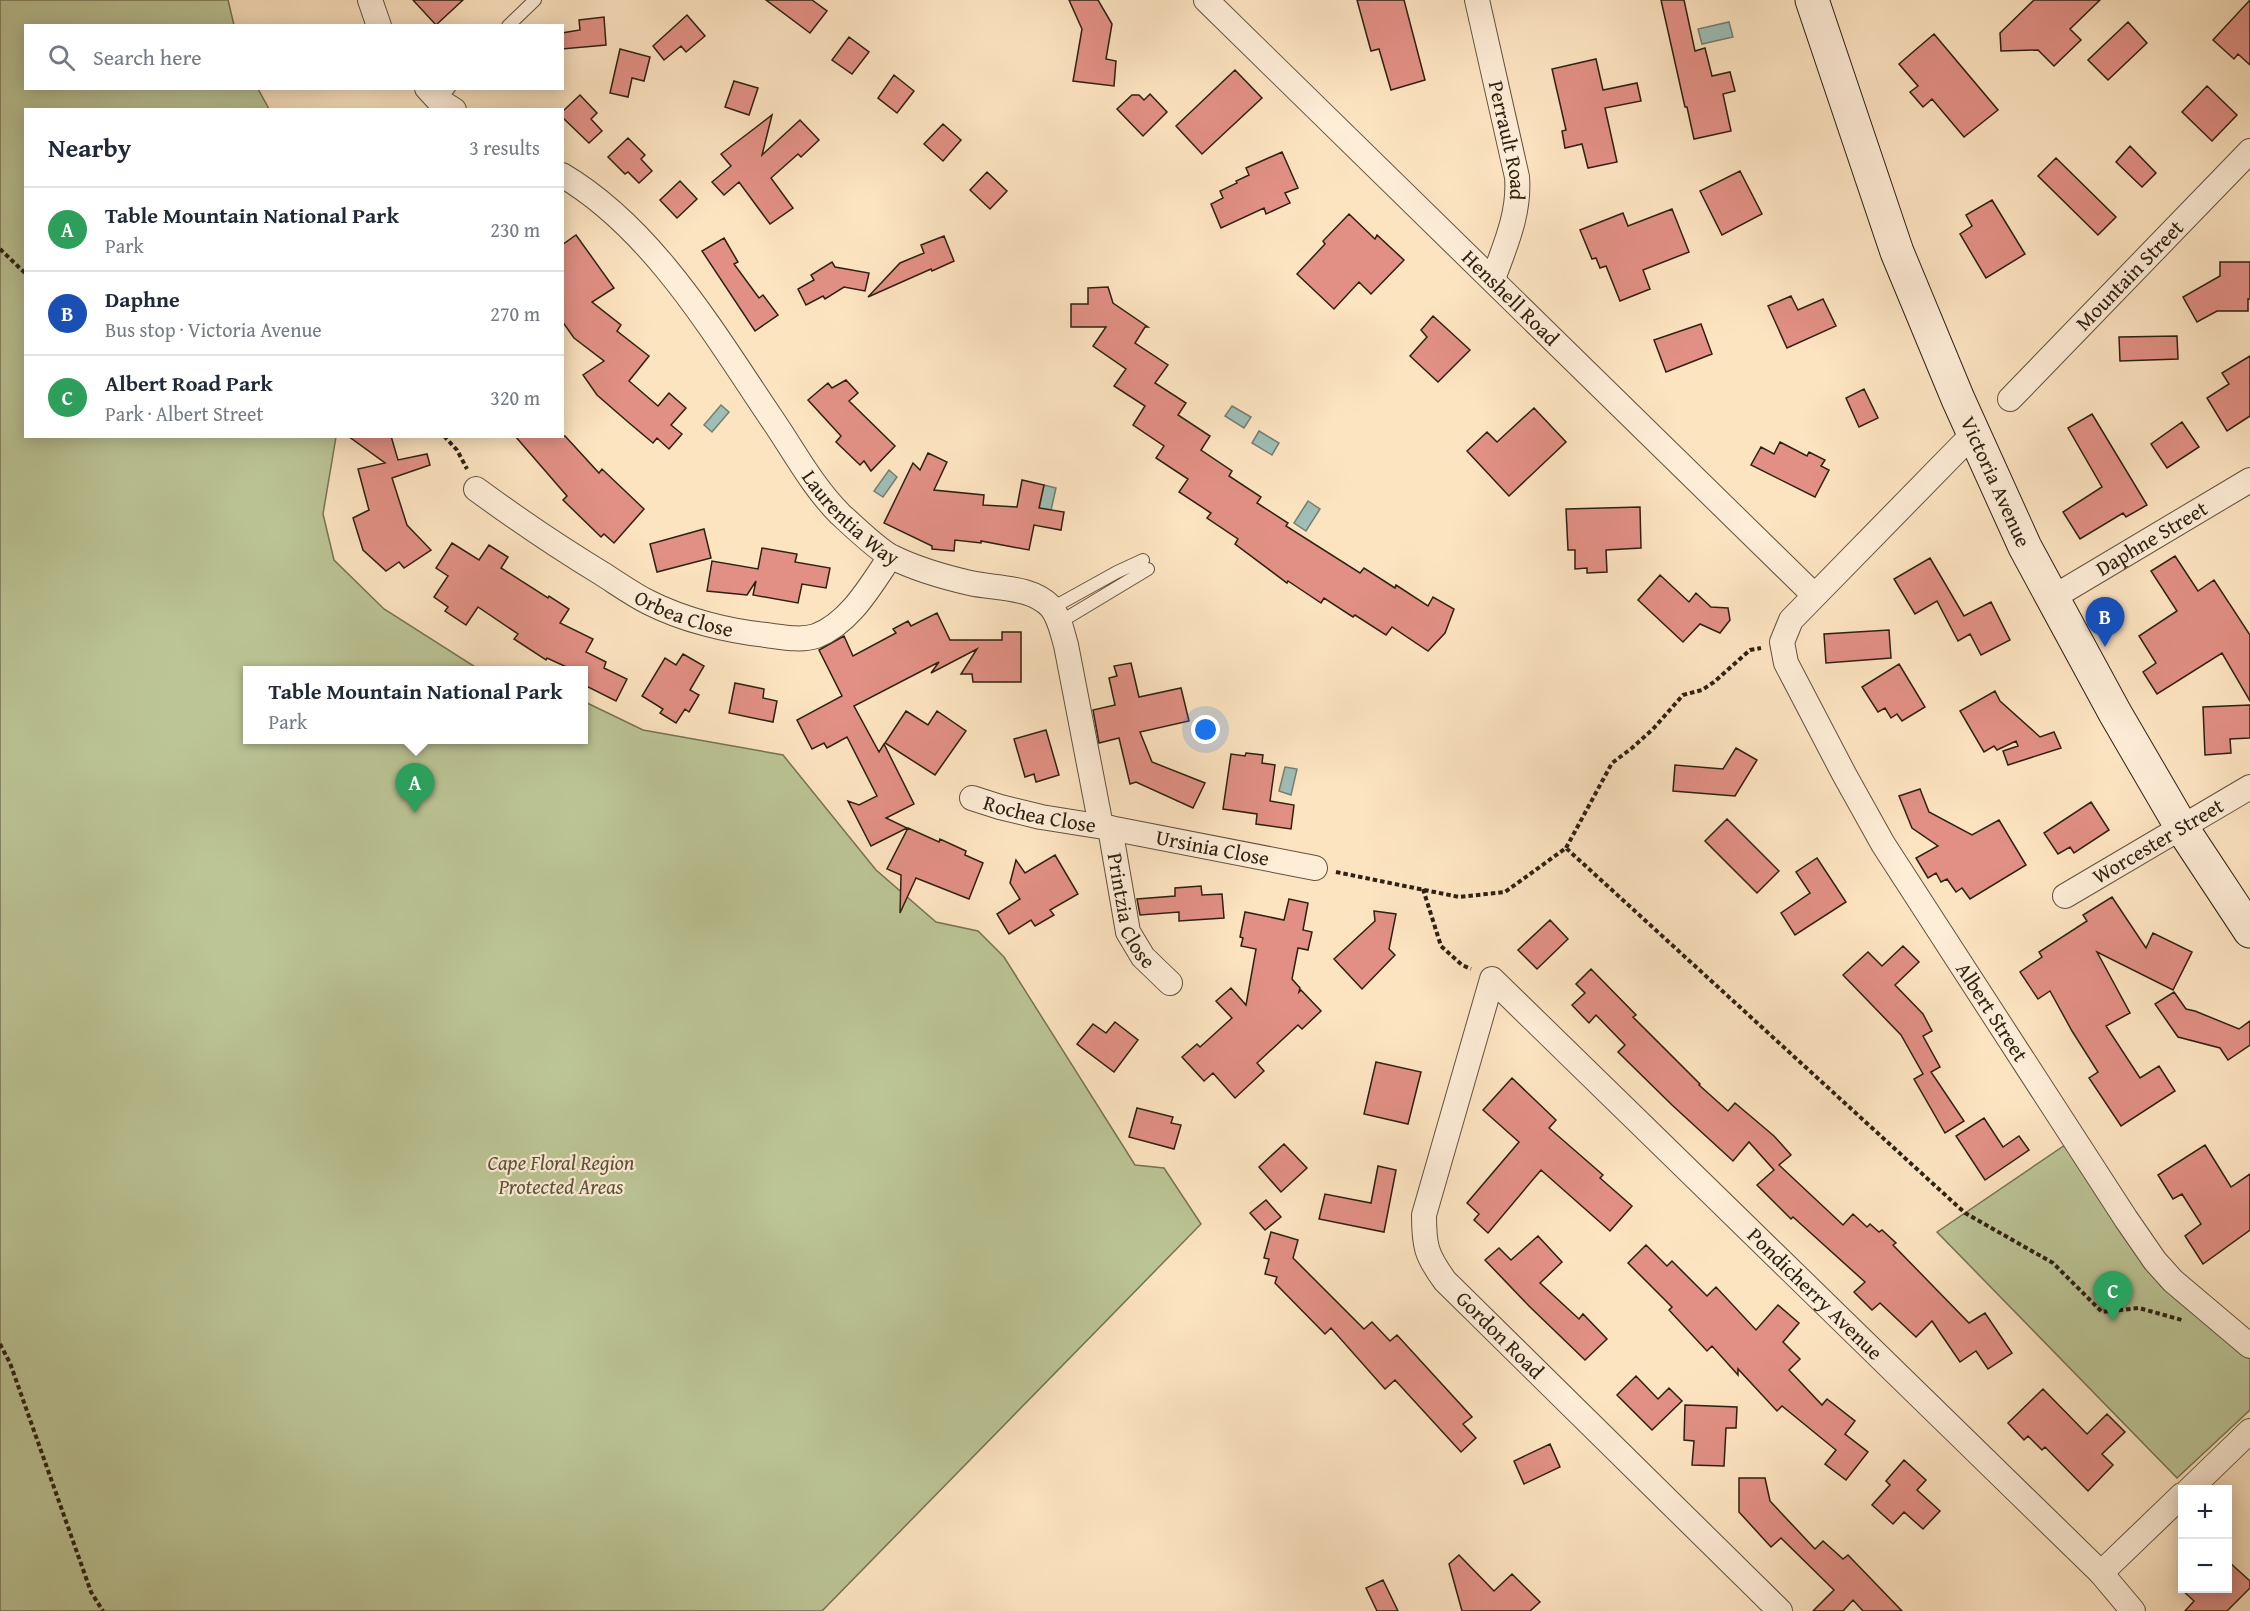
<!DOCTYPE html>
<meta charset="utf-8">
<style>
body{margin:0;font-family:"Gentium Book Plus",serif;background:#f2f2f3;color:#1f2937}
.controls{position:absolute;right:18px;bottom:18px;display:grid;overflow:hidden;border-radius:0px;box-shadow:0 3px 15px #0003}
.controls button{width:54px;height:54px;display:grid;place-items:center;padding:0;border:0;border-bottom:2px solid #e0e1e3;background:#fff;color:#1f2937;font:30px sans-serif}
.you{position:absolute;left:1206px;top:730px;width:21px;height:21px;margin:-15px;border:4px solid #fff;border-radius:50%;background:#1a73e8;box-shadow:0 0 0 9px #1a73e833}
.badge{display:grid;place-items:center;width:39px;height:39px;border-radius:50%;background:#8f2418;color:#fff;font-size:20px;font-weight:700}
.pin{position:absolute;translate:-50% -50px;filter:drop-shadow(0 2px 3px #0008)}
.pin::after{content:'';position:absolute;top:32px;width:21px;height:18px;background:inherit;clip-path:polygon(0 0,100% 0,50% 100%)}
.popup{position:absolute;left:243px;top:666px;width:345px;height:78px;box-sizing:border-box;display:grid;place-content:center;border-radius:0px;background:#fff;filter:drop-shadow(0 2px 4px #0005);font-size:20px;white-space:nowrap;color:#747a83}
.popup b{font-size:22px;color:#1f2937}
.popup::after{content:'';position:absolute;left:50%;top:100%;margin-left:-12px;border:12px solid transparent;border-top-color:#fff}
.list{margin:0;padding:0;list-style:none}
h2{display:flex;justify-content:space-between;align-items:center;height:78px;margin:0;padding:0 24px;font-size:26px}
h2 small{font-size:20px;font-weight:400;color:#747a83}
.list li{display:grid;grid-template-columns:39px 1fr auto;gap:18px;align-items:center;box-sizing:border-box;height:84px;padding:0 24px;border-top:2px solid #e0e1e3}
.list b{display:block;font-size:22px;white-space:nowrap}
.list p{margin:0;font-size:20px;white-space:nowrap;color:#747a83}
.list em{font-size:20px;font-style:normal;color:#747a83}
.icon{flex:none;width:33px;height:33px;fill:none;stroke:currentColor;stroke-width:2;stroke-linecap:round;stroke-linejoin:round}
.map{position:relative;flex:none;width:2250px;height:1611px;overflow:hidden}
.search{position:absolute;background:#fff;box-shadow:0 3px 15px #0003;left:24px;top:24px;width:540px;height:66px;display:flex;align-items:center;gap:15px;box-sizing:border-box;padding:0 21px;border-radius:0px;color:#747a83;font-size:22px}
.panel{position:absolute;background:#fff;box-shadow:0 3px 15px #0003;left:24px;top:108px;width:540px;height:330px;border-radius:0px}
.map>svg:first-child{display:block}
</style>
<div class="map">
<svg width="2250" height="1611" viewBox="0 0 2250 1611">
<rect width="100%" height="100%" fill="#fde4c1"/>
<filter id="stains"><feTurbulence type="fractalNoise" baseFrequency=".00333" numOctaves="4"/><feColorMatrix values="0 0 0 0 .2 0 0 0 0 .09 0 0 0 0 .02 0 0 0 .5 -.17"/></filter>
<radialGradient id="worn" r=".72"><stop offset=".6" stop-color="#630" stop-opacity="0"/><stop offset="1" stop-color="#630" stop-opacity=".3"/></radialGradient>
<path fill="#bcc596" stroke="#757354" stroke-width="1.5" d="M0 0H228L234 25 26 26V88L258 89 269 109 26 110V436L336 437 323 514 334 560 384 609 480 670H247V740H583V701L643 730 783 755 876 870 936 922 978 931 1004 957 1135 1165 1164 1168 1201 1224 822 1611H0Z
M2065 1145 2161 1286 2250 1359V1410L2177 1478 1937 1232Z"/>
<path fill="#9fbeb6" stroke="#727f74" stroke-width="1.5" d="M1729 22 1733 37 1702 44 1698 29Z
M721 405 729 412 712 432 704 425Z
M1232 406 1251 417 1244 428 1225 416Z
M1259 431 1279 443 1272 455 1252 443Z
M889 470 897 477 883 497 874 491Z
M1044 485 1056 488 1051 510 1039 508Z
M1308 501 1320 509 1306 531 1294 523Z
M1285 767 1297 769 1291 795 1279 791Z"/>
<path fill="#e29085" stroke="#2e2111" stroke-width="1.5" d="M413 0H463L436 25Z
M766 0H812L827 11 810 33Z
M1069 0H1098L1112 24 1106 59 1116 61 1114 86 1073 81 1082 29Z
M1357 0H1404L1425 80 1391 90 1379 49 1371 51Z
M1661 0H1684L1695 51 1705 48 1712 76 1730 72 1735 91 1723 94 1731 131 1694 139 1687 107H1685Z
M2034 0H2100L2070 29 2081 40 2054 66 2038 50 2001 51 2000 33Z
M2250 0V65L2238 54 2234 59 2213 40Z
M687 15 705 36 686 52 681 46 664 60 653 46Z
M604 17 606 45 562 49V33L580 30 579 20Z
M2128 22 2147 43 2108 80 2088 60Z
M1934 34 1998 110 1964 137 1932 99 1923 107 1910 92 1918 86 1899 64Z
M849 37 869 52 852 74 832 60Z
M620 49 650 57 644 81 632 78 628 97 610 93Z
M1596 59 1603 90 1637 83 1641 101 1605 108 1617 162 1588 168 1582 144 1565 148 1562 131 1566 130 1552 69Z
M1235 70 1262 98 1202 154 1176 126Z
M894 75 914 91 897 113 878 98Z
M734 81 758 88 749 115 725 107Z
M2207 86 2237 115 2212 141 2182 112Z
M1150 94 1167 112 1143 136 1117 109 1132 95H1139L1144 100Z
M580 95 597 113 591 119 602 131 589 143 562 117V112Z
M772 115 762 155 800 120 819 140 801 157 798 154 771 178 793 208 770 224 739 182 724 195 712 182 731 166 721 154Z
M943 124 961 140 943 161 924 144Z
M628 138 645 155 641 159 652 171 639 183 628 172 625 174 608 157Z
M2130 146 2156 173 2142 187 2116 162Z
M1282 152 1298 188 1285 193 1290 203 1266 214 1264 208 1221 228 1211 204 1223 198 1220 191 1237 183 1236 181 1249 175 1246 168Z
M2056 158 2116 217 2098 235 2038 176Z
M1740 171 1762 214 1722 235 1700 191Z
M987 172 1007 191 990 209 970 190Z
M680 181 697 199 677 218 660 200Z
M1992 200 2025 254 1986 278 1960 234 1972 226 1966 215Z
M1672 209 1689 252 1643 270 1650 289 1620 301 1606 266 1600 268 1596 258 1592 259 1580 230 1623 213 1628 226Z
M1349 214 1375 239 1377 235 1404 260 1371 294 1359 282 1334 309 1297 274 1325 244 1323 241Z
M576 235 614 288 592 302 621 325 617 331 649 356 629 381 658 406 669 393 686 408 671 425 682 434 669 449 657 438 653 443 628 422 597 395 583 375 604 361 574 338 562 321V245Z
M944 236 954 261 932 271 931 269 868 297 900 263 924 253 921 245Z
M724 238 738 262 734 264 759 298 763 295 778 315 755 331 702 251Z
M832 262 835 267 869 273 865 291 844 287 825 299 823 296 806 305 798 289 814 280 811 275Z
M2220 262H2250V299H2248V311H2217L2197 322 2183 297 2220 276Z
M1108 287 1113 303 1148 327H1145L1135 343 1168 365 1155 383 1186 403 1178 415 1210 436 1201 450 1232 471 1229 476 1261 497 1257 503 1288 523 1286 526 1360 573 1364 568 1395 588 1396 585 1428 606 1433 597 1454 609 1445 633 1428 651 1392 627 1386 635 1355 615 1353 617 1324 598 1321 603 1288 581 1287 583 1235 544 1238 539 1207 518 1211 513 1179 492 1188 479 1156 458 1164 446 1133 425 1145 406 1114 386 1126 369 1093 346 1106 327H1071V304H1088V288Z
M1791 296 1798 310 1823 299 1836 326 1787 348 1768 306Z
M1433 316 1470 350 1438 382 1410 356 1427 337 1421 330Z
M1701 324 1712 354 1666 372 1654 340Z
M2177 336 2178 359 2120 361 2119 337Z
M2250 356V416L2227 431 2207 398 2229 384 2222 373Z
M846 380 858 393 849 401 895 446 871 471 864 461 860 465 836 442 841 436 808 400 828 383 832 388Z
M1864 389 1878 418 1859 427 1846 398Z
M1534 408 1566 442 1509 496 1467 451 1487 432 1497 442Z
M2092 414 2147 505 2126 517 2123 513 2080 539 2063 512 2102 487 2068 428Z
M2182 422 2199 447 2167 468 2151 444Z
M348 436H391L398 460 427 454 430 465 392 478 407 525 431 550 404 568 399 562 386 571 363 550 353 518 369 510 358 469 385 463Z
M515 436H565L599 473 602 469 644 509 614 543 604 534 601 537 563 500 567 496Z
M1780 442 1807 456 1809 452 1825 460 1821 466 1829 470 1815 497 1751 465 1761 447 1774 454Z
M928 453 947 462 934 490 984 495 983 505 1017 507 1022 480 1044 485 1039 508 1064 512 1061 530 1034 525 1029 550 981 541V543L955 540 954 551 932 549V546L884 523 913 463 920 470Z
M1640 507 1641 548 1606 550 1607 572 1587 573V568L1575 569V550H1568L1566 509Z
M704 529 711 558 657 572 650 544Z
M452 543 479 560 489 545 508 557 501 568 548 598 549 596 569 609 560 623 593 639 586 652 606 662 604 668 627 679 616 701 584 685 587 677 583 675V670H573L547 658 546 660 514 639 518 634 478 607 466 625 445 611 448 607 434 597 448 576 436 568Z
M762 548 797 554 795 562 830 568 826 588 802 584 798 603 753 595 756 581 747 595 707 591 712 561 758 569Z
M2175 556 2198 591 2214 580 2250 635V701L2222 653 2157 694 2143 672 2156 663 2139 636 2177 611 2151 571Z
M1930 558 1964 616 1991 602 2010 640 1981 655 1970 634 1958 641 1937 601 1915 614 1894 579Z
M1660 575 1689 602 1696 593 1711 607 1728 608 1730 620 1720 633 1700 624 1683 642 1638 600Z
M937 613 950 640H1002V632H1021V682H973L972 674H961L977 649 931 673 939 662 854 706 879 752 884 744 914 804 886 818 907 828 871 846 848 801 859 805 877 796 847 737 827 748 824 743 812 749 797 720 842 696 819 650 844 636 853 656 896 633 893 629 908 621 911 626Z
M1889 630 1891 658 1826 663 1824 634Z
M683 654 704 666 690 690 699 695 689 712 685 709 676 723 660 713 663 709 642 696 665 658 676 665Z
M1131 663 1139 697 1181 688 1189 721 1140 732 1152 762 1205 783 1193 808 1136 782 1130 784 1119 738 1099 743 1093 710 1115 705 1109 678 1117 676 1114 666Z
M1899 664 1925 707 1902 721 1897 714 1891 718 1885 708 1878 712 1862 687Z
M735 683 764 689 763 698 777 701 773 722 729 713Z
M1995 691 2000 701 2040 737 2054 732 2061 748 2008 765 2003 751 2018 746 2016 741 1997 750 1994 746 1984 752 1960 711Z
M2250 705V738L2230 739 2231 753 2205 755 2203 707Z
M906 711 928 725 937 711 966 731 935 775 885 743Z
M1046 730 1059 775 1036 782 1034 774 1025 777 1014 739Z
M1736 748 1757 760 1735 796 1673 791 1675 765 1723 769Z
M1246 753 1263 755 1262 763 1275 765 1270 801 1294 805 1291 829 1256 824 1257 814 1223 809 1231 754 1245 756Z
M1920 789 1929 812 1972 835 1999 820 2026 865 1970 899 1962 888 1956 892 1947 879 1941 882 1936 873 1928 878 1916 858 1938 846 1912 828 1899 796Z
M2091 802 2109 830 2074 853 2070 847 2058 854 2044 833Z
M1727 819 1779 871 1757 893 1705 841Z
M908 828 939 842 940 839 966 851 965 855 983 863 969 899 916 878 900 913 901 875 887 869Z
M1055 855 1078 894 1050 910 1054 915 1035 926 1031 920 1009 934 997 914 1020 899 1010 883 1016 860 1025 873Z
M1817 858 1846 902 1795 935 1781 913 1810 893 1796 872Z
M1201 886 1202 895 1222 894 1224 918 1179 921V912L1140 915 1137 899 1175 896V888Z
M2112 897 2146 948 2153 933 2192 952 2173 990 2097 952 2130 1013 2106 1026 2140 1078 2159 1066 2175 1091 2121 1126 2089 1078 2098 1072 2072 1031 2050 991 2038 999 2020 972 2042 957 2039 952 2087 921 2083 915Z
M1289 899 1308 903 1303 930 1312 932 1308 950 1298 948 1292 979 1300 988 1299 992 1301 990 1321 1011 1302 1029 1298 1025 1257 1063 1264 1071 1235 1098 1213 1073 1204 1081 1182 1057 1197 1044 1200 1047 1232 1018 1216 1001 1231 988 1246 1005 1256 949 1241 946 1243 938 1240 937 1245 912 1284 920Z
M1374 911 1396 914 1389 949 1395 955 1362 989 1334 959 1375 921Z
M1550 920 1568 939 1537 969 1518 950Z
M1903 946 1919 962 1895 985 1923 1014 1932 1031 1923 1036 1940 1067 1931 1072 1964 1121 1945 1133 1914 1079 1923 1074 1901 1035 1843 975 1868 952 1882 966Z
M1591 969 1636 1015 1633 1017 1700 1084 1699 1085 1728 1111 1735 1103 1774 1136 1791 1155 1779 1165 1843 1225 1853 1214 1867 1227 1870 1224 1879 1232 1882 1230 1896 1243 1893 1245 1969 1323 1985 1313 2012 1353 1988 1369 1976 1351 1960 1362 1932 1321 1916 1337 1880 1303 1872 1310 1854 1292 1865 1282 1793 1217 1791 1219 1757 1185 1774 1170 1749 1142 1733 1161 1672 1105 1618 1052 1625 1045 1596 1015 1589 1023 1572 1005 1585 993 1576 984Z
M2174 992 2186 1009 2195 1011 2239 1029 2250 1021V1045L2228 1060 2220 1048 2178 1037 2155 1004Z
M1115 1022 1138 1040 1114 1072 1077 1044 1093 1024 1106 1033Z
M1376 1062 1421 1072 1408 1124 1364 1114Z
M1512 1078 1556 1120 1549 1128 1603 1175 1600 1178 1632 1206 1610 1231 1541 1170 1488 1233 1474 1220 1479 1214 1467 1203 1519 1142 1483 1110Z
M1137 1108 1173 1117 1171 1123 1181 1125 1174 1149 1129 1137Z
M1984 1118 2003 1147 2019 1136 2029 1150 1985 1180 1956 1136Z
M1284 1144 1307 1168 1281 1192 1259 1167Z
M2205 1145 2231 1187 2250 1174V1230L2203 1264 2185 1236 2201 1224 2182 1194 2173 1199 2158 1175Z
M1378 1166 1396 1170 1384 1232 1319 1219 1325 1194 1371 1203Z
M1266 1200 1281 1217 1265 1230 1250 1213Z
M1271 1232 1298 1240 1293 1258 1364 1329 1372 1322 1390 1341 1397 1335 1472 1417 1463 1424 1476 1438 1461 1452 1395 1380 1385 1389 1331 1328 1325 1334 1275 1283 1277 1277 1265 1274 1269 1259 1264 1258Z
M1538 1236 1562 1262 1540 1283 1579 1319 1583 1314 1607 1339 1585 1360 1529 1306 1485 1260 1499 1248 1511 1260Z
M1646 1245 1667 1266 1672 1261 1707 1296 1716 1287 1756 1330 1778 1305 1799 1323 1783 1342 1800 1359 1789 1370 1822 1405 1827 1399 1855 1421 1845 1434 1868 1452 1846 1480 1825 1464 1836 1450 1782 1406 1777 1411 1738 1369V1375L1712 1346 1707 1351 1669 1310 1672 1307 1628 1263Z
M1636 1376 1658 1399 1669 1388 1682 1401 1652 1430 1617 1395Z
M2043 1389 2087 1434 2107 1414 2125 1432 2102 1454 2113 1465 2088 1491 2045 1447 2042 1450 2028 1436 2024 1440 2008 1423Z
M1685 1405 1737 1407 1736 1428H1726L1724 1466 1692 1465 1694 1441 1684 1440Z
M1550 1444 1560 1467 1524 1484 1514 1461Z
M1904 1460 1926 1480 1917 1490 1940 1511 1923 1529 1904 1512 1893 1524 1872 1505 1890 1485 1886 1481Z
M1739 1478H1765L1770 1501 1815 1549 1823 1541 1843 1559 1848 1555 1902 1611H1863L1853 1600 1843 1611H1813L1834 1590 1781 1538 1771 1547 1739 1512Z
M1459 1555 1494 1591 1512 1574 1540 1602 1530 1611H1462L1449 1564Z
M2228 1561 2250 1581V1588L2227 1611H2185L2194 1601 2180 1588H2228Z
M1383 1580 1398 1611H1377L1366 1588Z"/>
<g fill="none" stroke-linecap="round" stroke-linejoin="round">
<defs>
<path id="lane" d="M508 26 535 0
M438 100 449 88
M1052 608 1117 572 1143 560
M1060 622 1148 569"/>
<g id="street">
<path d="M370 0 379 26"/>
<path id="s1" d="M1206 0 1814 595"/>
<path id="s2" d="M1477 0 1517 177C1520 213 1505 246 1493 279"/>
<path d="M427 88 438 100 454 110"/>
<path id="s3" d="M562 175C655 230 716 337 776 425 796 455 814 488 840 514 852 525 879 551 892 557 916 569 944 577 970 583 997 589 1031 586 1051 607 1060 618 1062 632 1066 645L1101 826"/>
<path id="s4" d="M2010 399 2250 151"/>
<path id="s5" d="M1973 434 1791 620 1782 642 1786 663 1844 774 1883 844 2126 1219 2155 1261 2173 1281 2250 1346"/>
<path id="s6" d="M476 489C517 519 558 547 601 573 617 583 632 594 648 602 683 620 728 631 766 635 782 637 801 641 816 636 850 623 871 585 890 557"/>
<path id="s7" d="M2052 598 2250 480"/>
<path id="s8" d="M972 798 1000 807 1041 817 1110 828 1315 868"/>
<path id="s9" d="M1110 828 1128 932 1143 957 1170 983"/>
<path id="s10" d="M2065 896 2250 787"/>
<path d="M2189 1490 2250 1431"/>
<path d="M2101 1573 2182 1495"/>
<path id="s11" d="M1780 1611 1445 1281C1426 1255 1424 1246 1424 1215L1492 979 2101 1573 2133 1611"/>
</g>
<g id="secondary">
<path id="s12" d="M1812 0 1897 252 1958 399 2025 547 2115 713 2182 828 2250 931"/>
</g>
</defs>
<use href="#lane" stroke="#62523d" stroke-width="14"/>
<use href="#street" stroke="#62523d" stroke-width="26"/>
<use href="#secondary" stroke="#2e2111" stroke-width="35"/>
<path stroke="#2e2111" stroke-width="4" stroke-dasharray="4.5 3" stroke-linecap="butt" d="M0 249 26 274
M444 436 457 450 467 469
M1566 848 1612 763 1632 748 1653 729 1683 695 1702 690 1714 682 1750 650 1761 648
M1336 872 1459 897 1505 892 1566 848 1965 1213 2053 1263 2102 1312 2139 1308 2182 1320
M1423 889 1441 946 1462 965 1471 969
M0 1344 10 1363 91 1592 103 1611"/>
<use href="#lane" stroke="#feedd7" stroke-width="12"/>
<use href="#street" stroke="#feedd7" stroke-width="24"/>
<use href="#secondary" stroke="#feedd7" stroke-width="33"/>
</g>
<g text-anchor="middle" stroke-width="4.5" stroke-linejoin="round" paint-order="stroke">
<g font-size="21" fill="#2e2111" stroke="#feedd7">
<text dy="7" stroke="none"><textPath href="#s2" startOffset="144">Perrault Road</textPath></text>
<text dy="7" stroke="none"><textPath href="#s4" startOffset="172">Mountain Street</textPath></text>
<text dy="7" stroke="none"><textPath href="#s1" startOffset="426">Henshell Road</textPath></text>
<text dy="7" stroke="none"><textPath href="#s12" startOffset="516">Victoria Avenue</textPath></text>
<text dy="7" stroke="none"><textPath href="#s3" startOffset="452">Laurentia Way</textPath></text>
<text dy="7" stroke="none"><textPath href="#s7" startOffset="116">Daphne Street</textPath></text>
<text dy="7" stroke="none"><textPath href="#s6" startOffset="244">Orbea Close</textPath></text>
<text dy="7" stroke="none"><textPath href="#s8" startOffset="70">Rochea Close</textPath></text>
<text dy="7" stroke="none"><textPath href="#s10" startOffset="108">Worcester Street</textPath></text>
<text dy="7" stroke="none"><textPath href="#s8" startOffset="246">Ursinia Close</textPath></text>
<text dy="7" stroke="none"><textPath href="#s9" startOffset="86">Printzia Close</textPath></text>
<text dy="7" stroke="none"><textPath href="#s5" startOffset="711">Albert Street</textPath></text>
<text dy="7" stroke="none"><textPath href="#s11" startOffset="1238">Pondicherry Avenue</textPath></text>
<text transform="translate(1500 1335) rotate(45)" y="7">Gordon Road</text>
</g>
<g font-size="21" font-style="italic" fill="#595239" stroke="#feedd7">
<text x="561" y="1170">Cape Floral Region<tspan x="561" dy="24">Protected Areas</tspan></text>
</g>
</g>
<rect width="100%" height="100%" filter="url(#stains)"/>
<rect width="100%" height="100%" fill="url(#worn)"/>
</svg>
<div class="controls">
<button>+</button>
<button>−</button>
</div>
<div class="you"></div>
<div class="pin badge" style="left:415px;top:813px;background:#2e9e5b">A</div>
<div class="popup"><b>Table Mountain National Park</b>Park</div>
<div class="pin badge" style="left:2105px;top:647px;background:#1a4fb4">B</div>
<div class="pin badge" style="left:2113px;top:1321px;background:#2e9e5b">C</div>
<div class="search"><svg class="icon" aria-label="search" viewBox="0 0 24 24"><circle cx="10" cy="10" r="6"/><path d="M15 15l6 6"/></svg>Search here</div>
<section class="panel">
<h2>Nearby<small>3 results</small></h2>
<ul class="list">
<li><span class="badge" style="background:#2e9e5b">A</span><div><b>Table Mountain National Park</b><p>Park</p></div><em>230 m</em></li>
<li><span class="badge" style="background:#1a4fb4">B</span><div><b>Daphne</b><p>Bus stop · Victoria Avenue</p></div><em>270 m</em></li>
<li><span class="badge" style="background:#2e9e5b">C</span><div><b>Albert Road Park</b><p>Park · Albert Street</p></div><em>320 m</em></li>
</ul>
</section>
</div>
